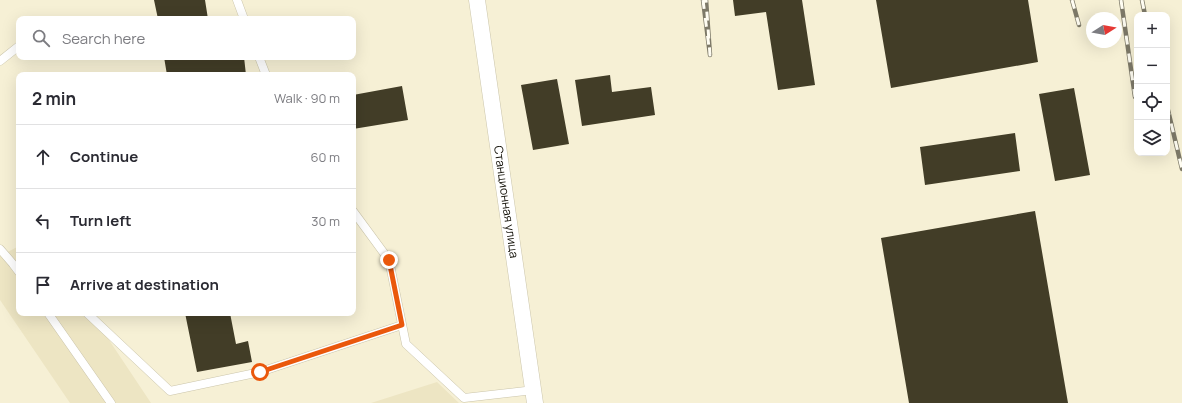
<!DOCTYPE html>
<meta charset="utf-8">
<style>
body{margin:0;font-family:Manrope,sans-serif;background:#f7f7f7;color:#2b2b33}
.controls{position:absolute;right:12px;top:12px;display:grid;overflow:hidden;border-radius:8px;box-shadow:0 4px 16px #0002}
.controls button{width:36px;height:36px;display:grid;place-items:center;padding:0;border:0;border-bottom:1px solid #e1e1e2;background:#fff;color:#2b2b33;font:20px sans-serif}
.compass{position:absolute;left:1086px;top:12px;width:36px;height:36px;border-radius:50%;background:#fff;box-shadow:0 4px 16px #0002;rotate:79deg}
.stop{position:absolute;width:12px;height:12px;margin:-9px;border:3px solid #ea580c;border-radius:50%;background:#fff}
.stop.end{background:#ea580c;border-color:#fff;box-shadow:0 1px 4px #0008}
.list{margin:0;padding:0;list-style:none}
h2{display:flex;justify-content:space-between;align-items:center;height:52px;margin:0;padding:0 16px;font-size:17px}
h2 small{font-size:13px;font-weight:400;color:#7c7c81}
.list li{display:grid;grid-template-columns:26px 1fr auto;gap:12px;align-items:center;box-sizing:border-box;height:64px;padding:0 16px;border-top:1px solid #e1e1e2}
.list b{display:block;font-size:15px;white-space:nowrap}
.list em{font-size:13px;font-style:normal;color:#7c7c81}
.icon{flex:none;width:22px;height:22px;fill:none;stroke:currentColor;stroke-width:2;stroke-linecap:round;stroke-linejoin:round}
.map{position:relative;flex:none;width:1182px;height:403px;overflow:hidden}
.search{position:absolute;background:#fff;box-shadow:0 4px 16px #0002;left:16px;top:16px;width:340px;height:44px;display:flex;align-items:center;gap:10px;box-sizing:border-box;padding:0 14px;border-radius:8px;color:#7c7c81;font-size:15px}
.panel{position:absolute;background:#fff;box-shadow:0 4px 16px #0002;left:16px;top:72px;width:340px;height:244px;border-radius:8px}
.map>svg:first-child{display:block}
</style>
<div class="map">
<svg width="1182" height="403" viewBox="0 0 1182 403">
<rect width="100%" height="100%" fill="#f6f0d5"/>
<path fill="#ede5c3" d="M19 246V313H91L151 403H70L0 300V256Z
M437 382 459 403H371Z"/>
<path fill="#423d27" d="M154 0H205L208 19H158Z
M733 0H802L815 85 778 90 766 12 735 16Z
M876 0H1028L1038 62 891 88Z
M164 57H244L246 75H167Z
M610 75 612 92 651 87 655 115 582 126 575 80Z
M557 79 569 144 533 150 521 85Z
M402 86 408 120 353 129V95Z
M1074 88 1090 175 1055 181 1039 94Z
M1015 133 1020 171 925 185 920 147Z
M1035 211 1068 403H909L881 238Z
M185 313H230L236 344 248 341 252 362 197 372Z"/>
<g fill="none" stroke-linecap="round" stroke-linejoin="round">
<defs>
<path id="lane" d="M237 0 244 19
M259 57 266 75
M0 61 19 46
M353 211 389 260 406 344 464 398 534 390
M0 249 13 264 19 272
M48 313 111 403
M87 313 170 391 260 372 402 325"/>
<g id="street">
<path id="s1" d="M477 0 535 403"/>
</g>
</defs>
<use href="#lane" stroke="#cbc5ab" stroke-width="9"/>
<use href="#street" stroke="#cbc5ab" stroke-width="17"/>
<use href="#lane" stroke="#fff" stroke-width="8"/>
<use href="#street" stroke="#fff" stroke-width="16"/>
<defs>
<path id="rail" d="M703 0 710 55 706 0
M1072 0 1079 25
M1121 0 1135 97
M1142 0 1145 15
M1167 106 1182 169"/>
</defs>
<use href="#rail" stroke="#7d7968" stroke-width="4.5"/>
<use href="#rail" stroke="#fffdf2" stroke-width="3" stroke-dasharray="9" stroke-linecap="butt"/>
</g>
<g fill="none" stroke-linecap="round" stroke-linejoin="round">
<path stroke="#ea580c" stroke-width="5" d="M260 372 402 325 389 260"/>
</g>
<g text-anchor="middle" stroke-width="4" stroke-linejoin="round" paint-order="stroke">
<g font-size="12" fill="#131108" stroke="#fffdf2">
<text dy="4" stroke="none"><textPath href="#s1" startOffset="204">Станционная улица</textPath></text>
</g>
</g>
</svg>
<div class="controls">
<button>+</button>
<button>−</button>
<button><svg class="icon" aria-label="locate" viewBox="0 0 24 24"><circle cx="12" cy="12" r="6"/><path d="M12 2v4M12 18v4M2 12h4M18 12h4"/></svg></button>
<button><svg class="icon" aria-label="layers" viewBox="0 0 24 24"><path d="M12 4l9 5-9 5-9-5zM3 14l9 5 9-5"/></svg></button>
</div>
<svg class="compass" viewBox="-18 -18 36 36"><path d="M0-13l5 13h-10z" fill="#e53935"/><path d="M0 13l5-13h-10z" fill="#7c7c81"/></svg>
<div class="stop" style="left:260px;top:372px"></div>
<div class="stop end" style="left:389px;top:260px"></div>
<div class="search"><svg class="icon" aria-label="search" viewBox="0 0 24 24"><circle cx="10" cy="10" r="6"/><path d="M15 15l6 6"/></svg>Search here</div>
<section class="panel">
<h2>2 min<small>Walk · 90 m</small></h2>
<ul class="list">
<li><svg class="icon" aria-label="ahead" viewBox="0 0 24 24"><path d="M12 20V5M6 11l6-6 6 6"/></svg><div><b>Continue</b></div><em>60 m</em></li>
<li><svg class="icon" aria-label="left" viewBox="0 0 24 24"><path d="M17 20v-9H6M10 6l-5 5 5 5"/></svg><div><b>Turn left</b></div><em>30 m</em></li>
<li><svg class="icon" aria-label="arrive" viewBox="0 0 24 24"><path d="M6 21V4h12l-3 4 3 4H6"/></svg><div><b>Arrive at destination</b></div></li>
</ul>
</section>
</div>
